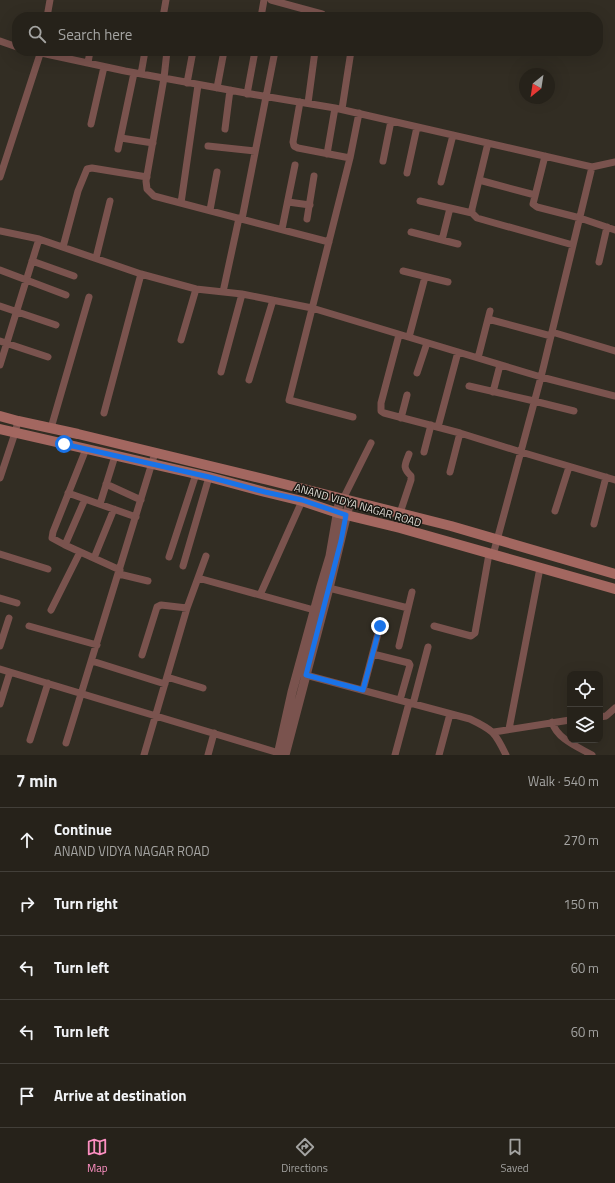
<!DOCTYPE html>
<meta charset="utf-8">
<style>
body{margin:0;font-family:"Titillium Web",sans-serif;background:#2e2a23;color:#f1f3f6}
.controls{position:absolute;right:12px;bottom:12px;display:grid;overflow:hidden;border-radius:8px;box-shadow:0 4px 16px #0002}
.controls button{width:36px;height:36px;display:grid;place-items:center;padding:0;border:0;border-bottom:1px solid #423f39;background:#26221a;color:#f1f3f6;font:20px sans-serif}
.compass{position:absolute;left:519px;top:68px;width:36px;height:36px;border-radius:50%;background:#26221a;box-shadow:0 4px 16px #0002;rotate:210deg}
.stop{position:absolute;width:12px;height:12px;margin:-9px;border:3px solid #1a73e8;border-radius:50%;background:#fff}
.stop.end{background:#1a73e8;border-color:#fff;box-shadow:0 1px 4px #0008}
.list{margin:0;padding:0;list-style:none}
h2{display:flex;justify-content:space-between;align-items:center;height:52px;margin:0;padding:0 16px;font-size:17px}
h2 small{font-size:13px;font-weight:400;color:#a4a4a2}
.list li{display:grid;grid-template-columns:26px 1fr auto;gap:12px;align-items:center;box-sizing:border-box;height:64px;padding:0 16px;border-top:1px solid #423f39}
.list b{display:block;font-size:15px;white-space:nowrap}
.list p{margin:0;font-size:13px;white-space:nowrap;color:#a4a4a2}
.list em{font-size:13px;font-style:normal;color:#a4a4a2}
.icon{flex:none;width:22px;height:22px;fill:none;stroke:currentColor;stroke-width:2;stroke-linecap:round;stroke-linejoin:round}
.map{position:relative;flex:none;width:615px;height:755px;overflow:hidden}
.search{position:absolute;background:#26221a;box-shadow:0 4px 16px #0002;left:12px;right:12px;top:12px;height:44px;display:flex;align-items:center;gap:10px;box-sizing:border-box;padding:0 14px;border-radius:16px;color:#a4a4a2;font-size:15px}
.sheet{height:372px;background:#26221a}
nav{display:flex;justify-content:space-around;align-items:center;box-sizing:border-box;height:56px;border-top:1px solid #423f39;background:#26221a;font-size:11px;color:#a4a4a2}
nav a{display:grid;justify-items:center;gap:2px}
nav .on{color:#fc8fc1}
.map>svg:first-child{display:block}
</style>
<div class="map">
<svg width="615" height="755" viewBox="0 0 615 755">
<rect width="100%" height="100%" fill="#322d23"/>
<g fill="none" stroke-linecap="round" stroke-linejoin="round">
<path stroke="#7a534e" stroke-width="7" d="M271 0 322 14
M47 17 50 0
M163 17 166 0
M261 17 264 0
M0 41 17 47
M32 51 125 71 257 95 335 108 592 167 615 162
M167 51 164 78 146 181 147 189 154 196 329 242
M88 63 90 51
M141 74 145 51
M187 83 193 51
M217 88 224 51
M247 94 255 51
M300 102 293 142 294 146 298 148 350 158
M308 103 315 51
M342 109 351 51
M91 124 104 67
M225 129 230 90
M121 138 153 143
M488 143 472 209V213L477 218 573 245
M208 146 255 151
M118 149 134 73
M327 154 335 108
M545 156 533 204 537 207 580 218 615 230
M383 161 391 121
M407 173 417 127
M0 177 41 51
M479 180 535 195
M441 182 453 135
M420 201 472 213
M288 202 310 205
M181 203 198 85
M210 210 217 172
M242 219 275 51
M307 219 314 176
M282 229 295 165
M0 231 39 239 141 274 196 289 242 294 312 308 541 377 615 396
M411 232 458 244
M442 240 450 208
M63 247 78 191 87 169 92 168 147 177
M96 258 110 201
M32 261 74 276
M599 262 607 227
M0 270 66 295
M403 271 448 282
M223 292 239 218
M0 306 56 325
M488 319 551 336
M552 332 615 351
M399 335 381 403V411L384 413 460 433 521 452 615 480
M409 337 425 277
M181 340 196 289
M0 341 48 357
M478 358 490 311
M0 365 39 239
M221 372 242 294
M417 373 427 343
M249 380 273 300
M469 386 534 401 574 411
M493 392 500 365
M104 413 141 274
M353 417 289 400 350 158 359 113
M401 418 407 395
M438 427 458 352
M51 428 89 297
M86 449 53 532 52 538 65 545 120 570
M424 452 431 425
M450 472 460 433
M0 478 15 433 18 421
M106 484 141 500
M68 493 136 517
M343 499 371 443
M100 504 115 456
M555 511 569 467
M400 513 411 480V476C402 467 405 465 409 454
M594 524 606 477
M65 545 85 499
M0 554 48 569
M493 555 541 377 592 167
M169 557 196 474
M94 558 114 509
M183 566 209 477
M119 574 148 581
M198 578 314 610
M325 587 408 608
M260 595 302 501
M0 598 17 603
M51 610 80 552
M29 626 97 645
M434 626 471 636 475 633 489 554
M0 646 9 618
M399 646 412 592
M373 654 409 663 410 665 400 700
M142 655 157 607 161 605 187 608
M92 661 165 684
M0 669 279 753
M302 674 470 719C493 730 495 732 506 755
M167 677 203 688
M363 690 380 626
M0 704 10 672
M413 704 428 647
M600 717 606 716 615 708
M552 722C557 739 578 747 592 755
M509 729 540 568
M494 732 570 720
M30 740 48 683
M66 743 155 453
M144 755 187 608 206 556
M208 755 214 733
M395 755 409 703
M439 755 450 714"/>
<path stroke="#7a534e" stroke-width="9" d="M278 755 292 692 321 586 330 556 340 498
M285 755 329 588 350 501"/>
<path stroke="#a36760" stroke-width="10" d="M0 416 18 421 78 434 268 480 451 526 615 574
M0 429 209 477 265 492 302 501 338 513 400 528 615 589"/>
</g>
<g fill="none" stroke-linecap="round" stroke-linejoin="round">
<path stroke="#1a73e8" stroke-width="5" d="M64 444 209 477 265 492 302 500 346 515 341 541 306 675 363 690 380 626"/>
</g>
<g text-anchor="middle" stroke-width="3" stroke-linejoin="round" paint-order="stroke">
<g font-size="11" fill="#dedbd4" stroke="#181611">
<text transform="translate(358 505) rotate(16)" y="4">ANAND VIDYA NAGAR ROAD</text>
</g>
</g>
</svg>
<div class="controls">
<button><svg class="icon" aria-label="locate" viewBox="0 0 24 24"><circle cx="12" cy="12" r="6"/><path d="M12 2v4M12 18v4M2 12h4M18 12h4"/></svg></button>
<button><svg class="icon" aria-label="layers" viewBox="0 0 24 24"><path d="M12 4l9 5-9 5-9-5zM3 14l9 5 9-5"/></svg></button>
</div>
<svg class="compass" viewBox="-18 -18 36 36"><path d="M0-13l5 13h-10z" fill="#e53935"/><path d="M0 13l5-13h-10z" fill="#a4a4a2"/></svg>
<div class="stop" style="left:64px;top:444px"></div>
<div class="stop end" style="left:380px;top:626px"></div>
<div class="search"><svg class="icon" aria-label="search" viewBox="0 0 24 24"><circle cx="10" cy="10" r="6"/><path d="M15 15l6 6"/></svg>Search here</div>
</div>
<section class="sheet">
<h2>7 min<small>Walk · 540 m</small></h2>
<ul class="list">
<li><svg class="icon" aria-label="ahead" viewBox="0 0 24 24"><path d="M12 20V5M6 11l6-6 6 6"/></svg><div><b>Continue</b><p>ANAND VIDYA NAGAR ROAD</p></div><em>270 m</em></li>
<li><svg class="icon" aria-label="right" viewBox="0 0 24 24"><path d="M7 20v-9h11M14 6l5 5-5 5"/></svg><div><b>Turn right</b></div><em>150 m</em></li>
<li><svg class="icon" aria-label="left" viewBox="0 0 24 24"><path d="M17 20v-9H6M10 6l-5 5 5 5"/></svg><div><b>Turn left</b></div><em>60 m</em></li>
<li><svg class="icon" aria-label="left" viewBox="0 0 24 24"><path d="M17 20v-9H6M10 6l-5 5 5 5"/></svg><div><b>Turn left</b></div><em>60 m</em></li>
<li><svg class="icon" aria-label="arrive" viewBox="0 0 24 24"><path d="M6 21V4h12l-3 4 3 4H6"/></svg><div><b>Arrive at destination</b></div></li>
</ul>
</section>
<nav>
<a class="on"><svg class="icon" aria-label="map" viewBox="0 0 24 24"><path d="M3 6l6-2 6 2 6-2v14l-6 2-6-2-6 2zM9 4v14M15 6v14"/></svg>Map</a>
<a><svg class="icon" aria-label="directions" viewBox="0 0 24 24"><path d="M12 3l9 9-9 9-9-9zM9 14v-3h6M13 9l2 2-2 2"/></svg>Directions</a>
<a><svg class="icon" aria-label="saved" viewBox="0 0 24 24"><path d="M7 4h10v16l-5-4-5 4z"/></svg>Saved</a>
</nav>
